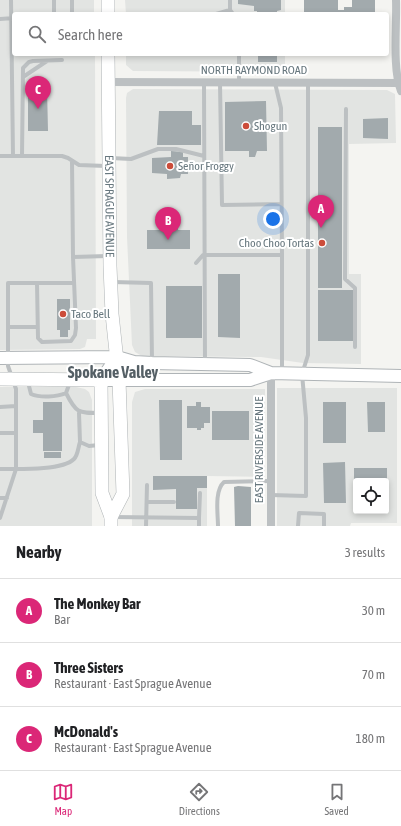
<!DOCTYPE html>
<meta charset="utf-8">
<style>
body{margin:0;font-family:"Asap Condensed",sans-serif;background:#f2f2f2;color:#202124}
.controls{position:absolute;right:12px;bottom:12px;display:grid;overflow:hidden;border-radius:4px;box-shadow:0 2px 6px #0003}
.controls button{width:36px;height:36px;display:grid;place-items:center;padding:0;border:0;border-bottom:1px solid #e0e0e0;background:#fff;color:#202124;font:20px sans-serif}
.you{position:absolute;left:273px;top:219px;width:14px;height:14px;margin:-10px;border:3px solid #fff;border-radius:50%;background:#1a73e8;box-shadow:0 0 0 6px #1a73e833}
.badge{display:grid;place-items:center;width:26px;height:26px;border-radius:50%;background:#db2777;color:#fff;font-size:13px;font-weight:700}
.pin{position:absolute;translate:-50% -33px;filter:drop-shadow(0 1px 2px #0008)}
.pin::after{content:'';position:absolute;top:21px;width:14px;height:12px;background:inherit;clip-path:polygon(0 0,100% 0,50% 100%)}
.list{margin:0;padding:0;list-style:none}
h2{display:flex;justify-content:space-between;align-items:center;height:52px;margin:0;padding:0 16px;font-size:17px}
h2 small{font-size:13px;font-weight:400;color:#757577}
.list li{display:grid;grid-template-columns:26px 1fr auto;gap:12px;align-items:center;box-sizing:border-box;height:64px;padding:0 16px;border-top:1px solid #e0e0e0}
.list b{display:block;font-size:15px;white-space:nowrap}
.list p{margin:0;font-size:13px;white-space:nowrap;color:#757577}
.list em{font-size:13px;font-style:normal;color:#757577}
.icon{flex:none;width:22px;height:22px;fill:none;stroke:currentColor;stroke-width:2;stroke-linecap:round;stroke-linejoin:round}
.map{position:relative;flex:none;width:401px;height:526px;overflow:hidden}
.search{position:absolute;background:#fff;box-shadow:0 2px 6px #0003;left:12px;right:12px;top:12px;height:44px;display:flex;align-items:center;gap:10px;box-sizing:border-box;padding:0 14px;border-radius:4px;color:#757577;font-size:15px}
.sheet{height:244px;background:#fff}
nav{display:flex;justify-content:space-around;align-items:center;box-sizing:border-box;height:56px;border-top:1px solid #e0e0e0;background:#fff;font-size:11px;color:#757577}
nav a{display:grid;justify-items:center;gap:2px}
nav .on{color:#db2777}
.map>svg:first-child{display:block}
</style>
<div class="map">
<svg width="401" height="526" viewBox="0 0 401 526">
<rect width="100%" height="100%" fill="#f4f4f1"/>
<path fill="#e2e4e2" fill-rule="evenodd" d="M0 0H94V14H14V54H95L96 339H87L85 347 80 349 0 350Z
M125 0H285V14H126Z
M126 54H285V72L133 71 126 65Z
M133 89 387 90 395 94 396 143 349 144V274H361V364L303 363 261 357 142 356 135 352 132 345 127 237 126 98 127 93Z
M0 387H76L85 389 89 392 92 400V526H0Z
M277 388H397V523H351L350 526H277ZM356 481H386V511H356Z
M145 389H265V477L207 476V526H132V402L135 392Z"/>
<path fill="#a2aaad" d="M238 0H281V10L277 11V14H257V11H254V6L238 4Z
M304 0H338V10H344V7H352V0H375V14H304Z
M258 54H277V62H258Z
M28 88H47L48 131H28Z
M266 101 267 151H257L255 157H249V151H225V102Z
M159 111H192V125H201V145H157Z
M388 118V139L363 138V119Z
M318 127H342V288H318V208H316V200H318Z
M171 151 183 152V157H188V174H181L180 178 167 179V174L152 173V158L171 157Z
M166 223H178V230H190V249H147V230H166Z
M218 274H240V338L218 337Z
M166 286H202V338H166Z
M318 290H353V341H318Z
M57 299H70V330H68V337H60V330H57Z
M159 400H182V460H160Z
M43 402H62V451H43V433H33V420H43Z
M196 402H201V407H210V423H204V428H201V430H197V428H187V406H196Z
M323 402H346V443H323Z
M367 402H385V432H368Z
M212 411H249V440H212Z
M44 452H61V458H44Z
M345 462 346 503H324L323 463Z
M354 468H387V481H356V512H354Z
M153 476H207V488H197V509H176V489L153 490Z
M238 486 251 487V526H235L234 487Z"/>
<g fill="none" stroke-linecap="round" stroke-linejoin="round">
<defs>
<path id="secondary" d="M0 358 117 357 134 362 152 363 250 365 271 373 401 376
M101 380H250L271 373
M101 380 117 357"/>
<g id="primary">
<path d="M108 14V0"/>
<path id="s1" d="M108 54 110 266 112 314 119 380 123 494 111 517"/>
<path d="M0 379 101 380 102 493 111 517V526"/>
</g>
</defs>
<use href="#secondary" stroke="#afb4b7" stroke-width="14"/>
<use href="#primary" stroke="#aeb3b5" stroke-width="14"/>
<path stroke="#bcc0c2" stroke-width="4" d="M11 0 13 156
M54 0V14
M72 0V14
M230 0V10L233 14
M216 14 230 10
M0 19 14 18
M23 77 47 61
M204 82 205 364
M239 82V54
M220 83 222 205 281 204
M275 83 281 108 282 255
M346 109 345 279 355 288V347
M0 156H62L68 158 79 165 106 166
M22 156 23 68 29 62 33 61 62 60
M111 158 131 159 158 149H176L204 156
M73 257 107 256
M196 263 203 255H282V373
M113 282 151 283 152 361
M37 283 38 338 42 342 71 341 75 335 76 328 73 257 72 161
M8 327H37
M28 382 31 394C40 398 57 397 66 393L70 382
M66 393C76 413 78 413 100 413
M0 407 16 406
M79 413 80 442 89 446 99 445
M0 433H16
M0 469C17 469 62 471 74 459 78 455 78 448 80 442
M271 495 306 496V418L302 374 308 355V83
M0 498H7
M147 502H174
M113 517 199 518V526
M0 518 16 469V389L8 366V283H73
M199 518 200 493
M146 526 147 485
M218 526C218 514 214 491 224 482L271 481
M298 526 299 513 324 514V526"/>
<path stroke="#bcc0c2" stroke-width="8" d="M396 0C397 26 392 68 401 91
M107 82 401 83
M271 373V526"/>
<use href="#secondary" stroke="#fff" stroke-width="12"/>
<use href="#primary" stroke="#fff" stroke-width="13"/>
</g>
<g fill="#cc4c3a" stroke="#fff" stroke-width="1.5">
<circle cx="246" cy="126" r="4"/>
<circle cx="170" cy="166" r="4"/>
<circle cx="322" cy="243" r="4"/>
<circle cx="63" cy="314" r="4"/>
</g>
<g text-anchor="middle" stroke-width="4" stroke-linejoin="round" paint-order="stroke">
<g font-size="12" fill="#67777e" stroke="#fff">
<text x="254" y="74">NORTH RAYMOND ROAD</text>
<text dy="4" stroke="none"><textPath href="#s1" startOffset="152">EAST SPRAGUE AVENUE</textPath></text>
<text transform="translate(259 450) rotate(-90)" y="4">EAST RIVERSIDE AVENUE</text>
</g>
<g font-size="12" fill="#67777e" stroke="#fff" text-anchor="start">
<text x="254" y="130">Shogun</text>
<text x="178" y="170">Señor Froggy</text>
<text x="314" y="247" text-anchor="end">Choo Choo Tortas</text>
<text x="71" y="318">Taco Bell</text>
</g>
<g font-size="16" font-weight="bold" fill="#545f65" stroke="#fff">
<text x="113" y="378">Spokane Valley</text>
</g>
</g>
</svg>
<div class="controls">
<button><svg class="icon" aria-label="locate" viewBox="0 0 24 24"><circle cx="12" cy="12" r="6"/><path d="M12 2v4M12 18v4M2 12h4M18 12h4"/></svg></button>
</div>
<div class="you"></div>
<div class="pin badge" style="left:321px;top:228px">A</div>
<div class="pin badge" style="left:168px;top:240px">B</div>
<div class="pin badge" style="left:38px;top:109px">C</div>
<div class="search"><svg class="icon" aria-label="search" viewBox="0 0 24 24"><circle cx="10" cy="10" r="6"/><path d="M15 15l6 6"/></svg>Search here</div>
</div>
<section class="sheet">
<h2>Nearby<small>3 results</small></h2>
<ul class="list">
<li><span class="badge">A</span><div><b>The Monkey Bar</b><p>Bar</p></div><em>30 m</em></li>
<li><span class="badge">B</span><div><b>Three Sisters</b><p>Restaurant · East Sprague Avenue</p></div><em>70 m</em></li>
<li><span class="badge">C</span><div><b>McDonald's</b><p>Restaurant · East Sprague Avenue</p></div><em>180 m</em></li>
</ul>
</section>
<nav>
<a class="on"><svg class="icon" aria-label="map" viewBox="0 0 24 24"><path d="M3 6l6-2 6 2 6-2v14l-6 2-6-2-6 2zM9 4v14M15 6v14"/></svg>Map</a>
<a><svg class="icon" aria-label="directions" viewBox="0 0 24 24"><path d="M12 3l9 9-9 9-9-9zM9 14v-3h6M13 9l2 2-2 2"/></svg>Directions</a>
<a><svg class="icon" aria-label="saved" viewBox="0 0 24 24"><path d="M7 4h10v16l-5-4-5 4z"/></svg>Saved</a>
</nav>
